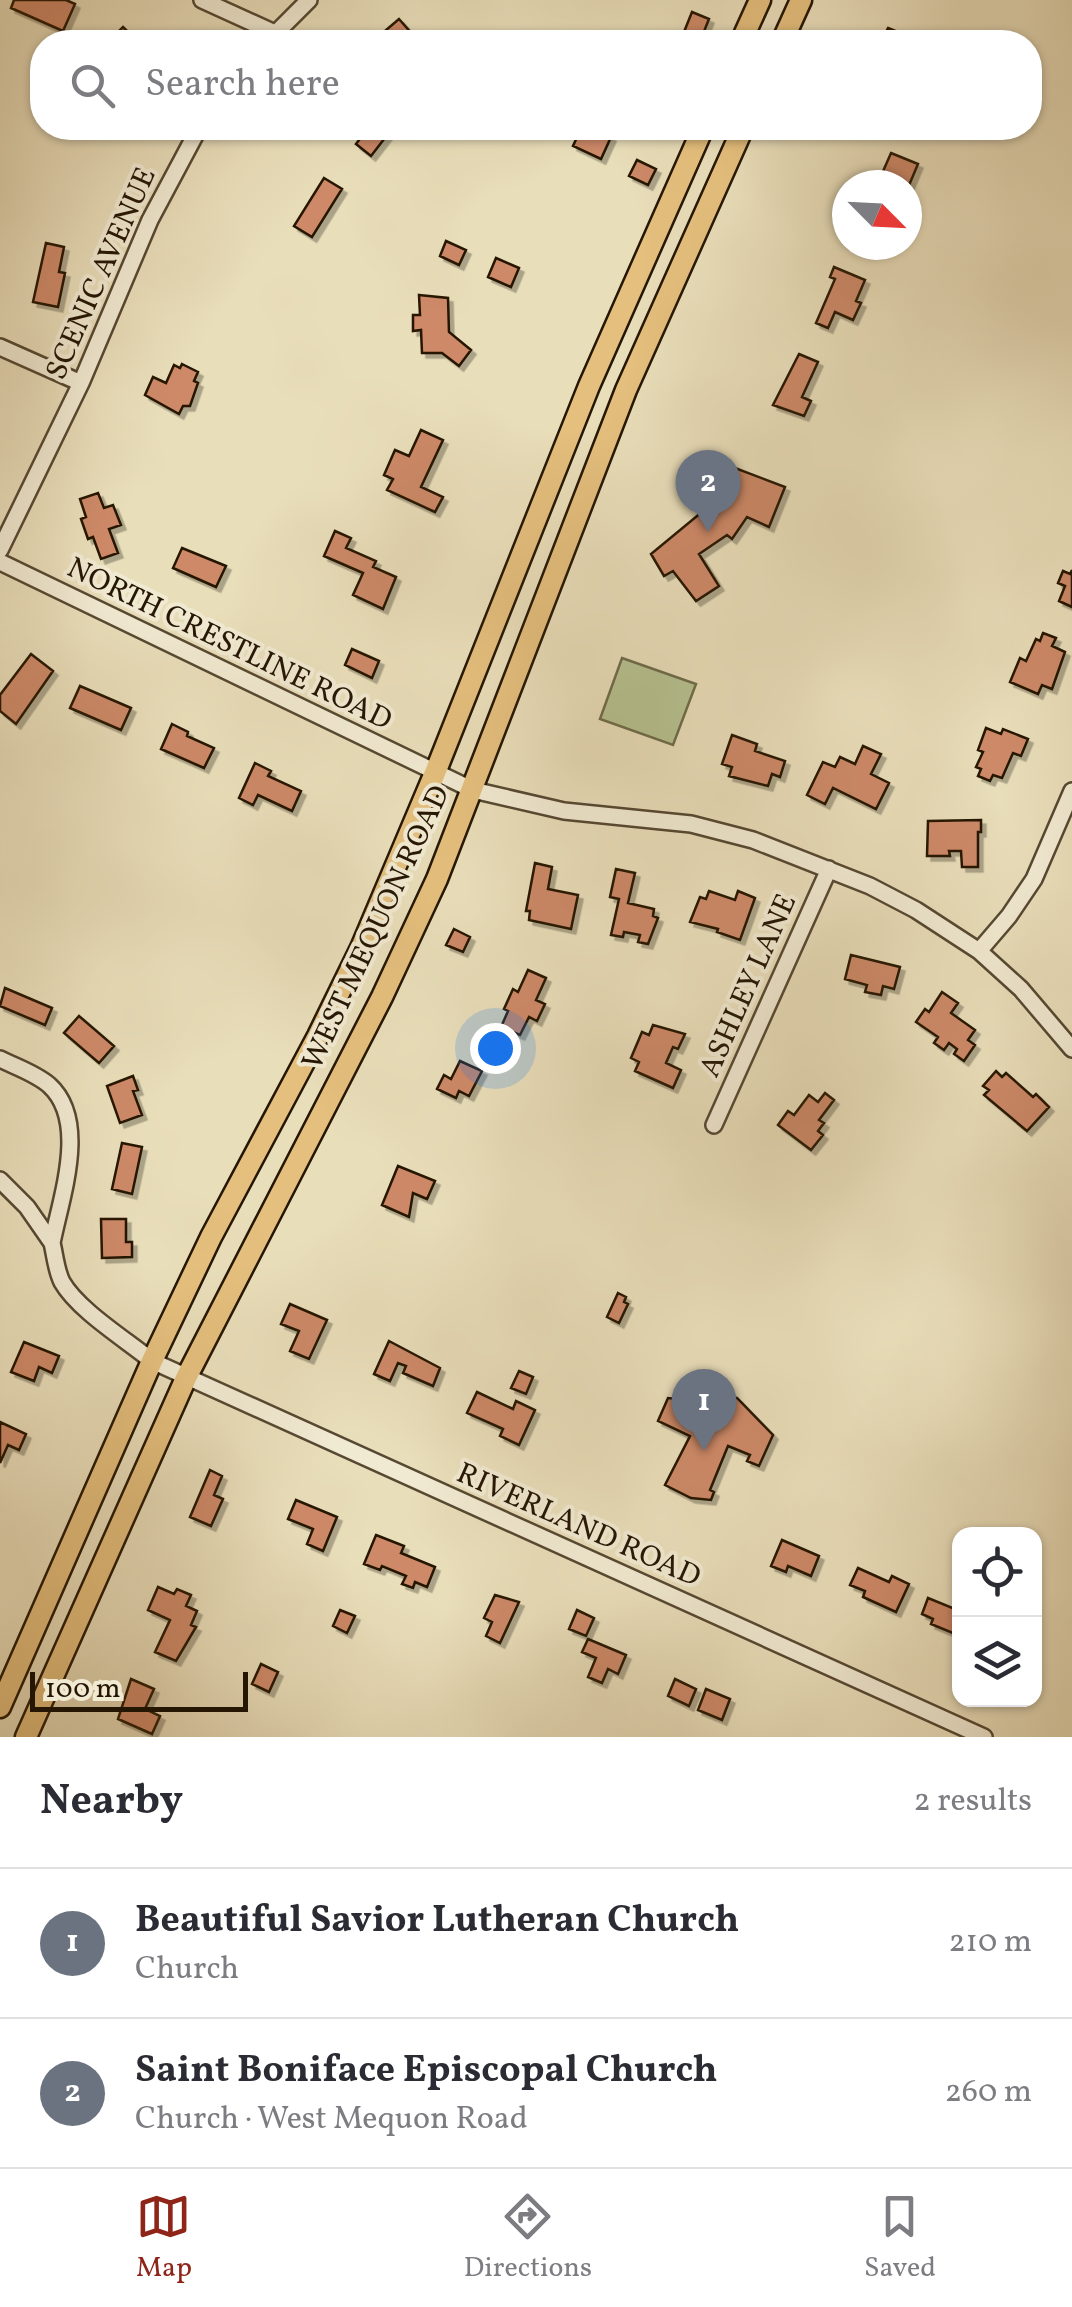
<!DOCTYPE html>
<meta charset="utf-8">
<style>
body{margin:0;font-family:Vollkorn,serif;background:#f2f2f3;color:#2b2b33}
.controls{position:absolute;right:30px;bottom:30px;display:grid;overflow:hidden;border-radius:20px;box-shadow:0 2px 8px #0004}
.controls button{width:90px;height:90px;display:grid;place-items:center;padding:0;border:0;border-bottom:2px solid #e1e1e2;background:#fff;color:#2b2b33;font:50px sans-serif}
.compass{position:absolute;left:832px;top:170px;width:90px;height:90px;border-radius:50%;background:#fff;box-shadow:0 2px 8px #0004;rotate:114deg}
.scale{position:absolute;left:30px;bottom:25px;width:218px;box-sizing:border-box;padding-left:10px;border:5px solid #251604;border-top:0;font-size:28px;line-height:35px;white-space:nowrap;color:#251604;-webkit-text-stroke:8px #f1ead2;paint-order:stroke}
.you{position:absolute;left:495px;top:1048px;width:35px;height:35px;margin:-25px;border:8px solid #fff;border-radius:50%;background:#1a73e8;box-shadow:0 0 0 15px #1a73e833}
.badge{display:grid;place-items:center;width:65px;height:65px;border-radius:50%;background:#8f2418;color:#fff;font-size:32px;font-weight:700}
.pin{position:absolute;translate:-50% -82px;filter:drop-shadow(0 2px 5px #0008)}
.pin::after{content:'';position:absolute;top:52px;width:35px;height:30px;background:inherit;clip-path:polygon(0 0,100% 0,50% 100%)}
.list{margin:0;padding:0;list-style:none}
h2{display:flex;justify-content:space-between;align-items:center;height:130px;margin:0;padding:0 40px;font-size:42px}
h2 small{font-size:32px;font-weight:400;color:#7c7c81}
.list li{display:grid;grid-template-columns:65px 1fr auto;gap:30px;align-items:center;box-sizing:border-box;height:150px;padding:0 40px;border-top:2px solid #e1e1e2}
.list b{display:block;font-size:38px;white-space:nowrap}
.list p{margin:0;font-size:32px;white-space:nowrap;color:#7c7c81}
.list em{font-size:32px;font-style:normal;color:#7c7c81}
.icon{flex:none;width:55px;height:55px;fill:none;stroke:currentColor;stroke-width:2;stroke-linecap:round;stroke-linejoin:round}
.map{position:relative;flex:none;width:1072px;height:1737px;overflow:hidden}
.search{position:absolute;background:#fff;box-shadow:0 2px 8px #0004;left:30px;right:30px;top:30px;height:110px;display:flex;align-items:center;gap:25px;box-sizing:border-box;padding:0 35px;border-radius:40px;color:#7c7c81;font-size:38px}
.sheet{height:430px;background:#fff}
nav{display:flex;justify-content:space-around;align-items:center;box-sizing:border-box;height:140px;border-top:2px solid #e1e1e2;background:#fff;font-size:28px;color:#7c7c81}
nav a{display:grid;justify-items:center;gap:5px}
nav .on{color:#8f2418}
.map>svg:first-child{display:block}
</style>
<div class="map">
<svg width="1072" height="1737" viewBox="0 0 1072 1737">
<defs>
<filter id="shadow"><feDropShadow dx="4.5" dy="4.5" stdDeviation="0" flood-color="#0004"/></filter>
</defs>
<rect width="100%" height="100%" fill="#e9deba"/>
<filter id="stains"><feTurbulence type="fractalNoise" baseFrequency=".002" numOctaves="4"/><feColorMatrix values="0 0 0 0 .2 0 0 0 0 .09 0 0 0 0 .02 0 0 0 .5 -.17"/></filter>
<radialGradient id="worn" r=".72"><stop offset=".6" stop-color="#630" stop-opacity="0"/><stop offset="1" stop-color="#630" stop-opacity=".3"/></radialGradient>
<path fill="#b6c190" stroke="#6e6c4a" stroke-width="2.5" d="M622 658 696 684 673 745 600 719Z"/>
<path fill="#cd8967" stroke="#251604" stroke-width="2.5" filter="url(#shadow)" d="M14 0H66L75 4 63 31 11 8Z
M692 12 709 19 701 39 693 36 690 42H666L670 33 682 37Z
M399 19 413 35 405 42H372Z
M123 27 134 38 139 34 147 42H108Z
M888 28 908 36 905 42H881Z
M368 128 391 130 371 156 356 144Z
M591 128 611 137 601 159 573 146 579 133 587 137Z
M891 153 918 164 907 190V185H877Z
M637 160 656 169 648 185 629 176Z
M324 178 342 189 312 237 294 226Z
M446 241 466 250 459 265 440 256Z
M46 243 64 247 59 272 65 273 58 307 33 302Z
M496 258 519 268 511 287 488 277Z
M834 267 865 280 856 301 861 303 853 320 835 312 828 328 816 323 835 279 830 277Z
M419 295 448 298 449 332 471 350 459 366 442 353H422L421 330 413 331V315H420Z
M799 354 818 362 802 397 811 401 804 416 773 405Z
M182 364 198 372 194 381 198 383 190 406H183L179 414 145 395 153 377 166 383 174 365 180 368Z
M421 430 443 440 421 487 443 497 435 512 387 490 393 479 384 475 395 450 409 456Z
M727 465 785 487 769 527 747 517 732 539 727 535 699 554 719 586 696 601 673 571 664 576 651 554 708 507Z
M98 493 104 508 113 505 121 525 109 529 118 553 101 559 93 537 88 539 81 519 86 517 80 499Z
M335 531 351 538 346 548 376 561 373 567 396 577 383 609 353 595 363 573 324 556Z
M182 548 226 566 216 587 173 568Z
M1072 570V607L1059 601 1065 586 1058 583 1063 571 1070 574Z
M1043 633 1056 638 1052 646 1065 652 1052 689 1042 685 1038 694 1010 682 1020 658 1026 661 1036 639 1040 641Z
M352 649 379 661 372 678 345 665Z
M31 654 53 671 16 724 0 711V695Z
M80 686 131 708 121 730 70 708Z
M172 724 188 732 187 736 214 748 204 768 161 749Z
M986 728 1001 734 1003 729 1028 739 1021 756 1013 753 1002 778 993 775 990 781 978 776 981 769 976 767 983 752 978 750Z
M732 735 757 744 755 751 785 761 780 777 772 774 768 786 729 776 732 767 722 764Z
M863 746 881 754 871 774 889 783 876 809 833 788 825 804 807 795 823 762 835 767 840 757 855 764Z
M255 763 271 771 268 776 301 791 292 811 258 795 253 805 239 798Z
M981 820V832H978V867H962L961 851H949L950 856H927L928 821Z
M535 863 552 867 548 889 578 895 571 929 529 920 530 911H526Z
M616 869 635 873 628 903 654 909 653 916 658 918 648 944 638 942 640 935 624 932 623 937 611 935 619 899 610 897Z
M709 891 735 900 738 891 755 898 740 940 717 932 718 929 690 922 700 897 706 899Z
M454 929 470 937 463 952 446 945Z
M851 955 900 967 894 989 883 986 881 995 865 992 867 985 845 979Z
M528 970 546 978 536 1000 545 1004 537 1021 529 1017 520 1035 501 1027 508 1011 504 1009 513 989 518 992Z
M5 988 52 1008 45 1025 0 1006Z
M942 992 958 1003 951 1013 975 1030 968 1040 975 1045 964 1061 954 1054 957 1049 949 1043 944 1050 934 1043 938 1037 916 1022 925 1009 929 1012Z
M79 1016 114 1046 99 1063 64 1033Z
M653 1025 685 1034 678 1049 673 1047 666 1063 681 1070 673 1088 635 1071 639 1062 631 1058 642 1032 649 1035Z
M460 1061 482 1071 469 1096 459 1091 456 1098 437 1089 444 1075 451 1079Z
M996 1071 1002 1077 1006 1073 1033 1097 1036 1094 1049 1107 1027 1131 984 1095 989 1090 983 1086Z
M133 1076 138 1090 133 1091 142 1115 120 1123 107 1086Z
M825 1093 834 1100 819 1120 824 1123 818 1131 823 1135 811 1150 778 1125 788 1111 794 1115 809 1095 818 1102Z
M122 1143 142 1147 132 1194 112 1189Z
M398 1166 435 1181 427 1199 413 1193 409 1217 382 1205Z
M101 1219H126V1242H132V1257L102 1258Z
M618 1293 626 1297 624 1302 628 1304 619 1323 607 1317Z
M290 1304 327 1320 309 1359 290 1351 299 1331 281 1324Z
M389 1341 440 1368 433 1386 403 1373 406 1366 398 1363 390 1381 374 1374Z
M24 1342 59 1356 52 1373 39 1367 34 1381 11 1372Z
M519 1371 533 1377 526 1394 511 1388Z
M477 1392 513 1409 516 1401 535 1410 519 1445 500 1436 503 1429 467 1413Z
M691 1392 737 1398 773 1435 759 1466 747 1461 750 1455 728 1446 710 1490 714 1492 711 1500 691 1498 665 1485 690 1436 658 1421 668 1398 688 1400Z
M0 1422 26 1434 19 1450 8 1445 0 1463Z
M210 1470 222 1476 214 1495 223 1499 211 1526 190 1517Z
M296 1500 337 1517 323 1551 307 1544 313 1529 288 1519Z
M376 1535 404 1546 401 1553 435 1567 427 1587 415 1582 413 1588 402 1584 406 1576 382 1566 380 1570 364 1564Z
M782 1540 819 1556 811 1576 788 1566 786 1572 771 1566Z
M858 1568 889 1582 892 1576 909 1584 896 1612 863 1597 865 1591 850 1585Z
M158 1587 174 1594 177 1589 191 1595 186 1606 197 1611 191 1625 196 1627 176 1661 155 1652 170 1620 148 1610Z
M495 1595 519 1602 500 1643 486 1636 492 1622 484 1618Z
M928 1598 960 1611V1636L931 1624 933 1619 922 1614Z
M340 1610 355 1616 347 1633 333 1626Z
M577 1610 594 1618 586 1636 569 1629Z
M588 1639 626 1655 618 1674 608 1669 602 1683 588 1677 596 1658 582 1652Z
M261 1664 278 1672 269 1692 252 1684Z
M131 1679 154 1689 145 1709 160 1716 152 1734 118 1719Z
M675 1679 696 1689 689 1706 668 1696Z
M706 1689 730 1699 722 1720 698 1710Z"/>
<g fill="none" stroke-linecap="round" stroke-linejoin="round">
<defs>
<path id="minor" d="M202 0 275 33
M267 42 309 0
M0 347 81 383
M0 550 81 383 150 220 199 128
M0 562 473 790 564 811 691 824 753 840 870 886 916 910 979 951 1021 989 1072 1049
M979 951 1009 916 1034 879 1072 791
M0 1059C16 1067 35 1073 49 1085 89 1121 61 1197 52 1243L27 1207 0 1180
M714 1125 829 869
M52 1243C55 1255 56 1270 62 1282 78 1310 125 1339 152 1361L984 1737"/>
<path id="major" d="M741 42 760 0
M782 42 801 0
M0 1707 152 1361 211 1237 318 1036 361 948 435 773 589 386 703 128
M26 1737 186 1378 382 997 437 879 626 390 743 128"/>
</defs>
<use href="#minor" stroke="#564832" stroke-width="20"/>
<use href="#major" stroke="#251604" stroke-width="25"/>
<use href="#minor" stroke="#f1ead2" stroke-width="15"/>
<use href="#major" stroke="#e4bf7d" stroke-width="20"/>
</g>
<g text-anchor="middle" stroke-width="8" stroke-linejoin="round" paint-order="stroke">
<g font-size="30" fill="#251604" stroke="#f1ead2">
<text transform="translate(100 273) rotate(-66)" y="10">SCENIC AVENUE</text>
<text transform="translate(230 643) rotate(26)" y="10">NORTH CRESTLINE ROAD</text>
<text transform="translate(375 927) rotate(-65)" y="10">WEST MEQUON ROAD</text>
<text transform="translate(747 985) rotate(-66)" y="10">ASHLEY LANE</text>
<text transform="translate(579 1524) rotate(24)" y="10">RIVERLAND ROAD</text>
</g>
</g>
<rect width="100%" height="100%" filter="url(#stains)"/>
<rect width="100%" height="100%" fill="url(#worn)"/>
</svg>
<div class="controls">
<button><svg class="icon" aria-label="locate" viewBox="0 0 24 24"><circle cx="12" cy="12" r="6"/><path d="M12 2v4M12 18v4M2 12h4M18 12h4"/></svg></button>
<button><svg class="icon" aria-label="layers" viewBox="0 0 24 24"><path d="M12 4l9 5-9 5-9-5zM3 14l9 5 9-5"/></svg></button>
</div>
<svg class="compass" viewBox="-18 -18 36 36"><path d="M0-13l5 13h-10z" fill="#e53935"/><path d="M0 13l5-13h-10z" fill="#7c7c81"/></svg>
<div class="scale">100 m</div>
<div class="you"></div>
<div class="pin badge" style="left:704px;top:1451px;background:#6b7280">1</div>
<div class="pin badge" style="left:708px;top:532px;background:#6b7280">2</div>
<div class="search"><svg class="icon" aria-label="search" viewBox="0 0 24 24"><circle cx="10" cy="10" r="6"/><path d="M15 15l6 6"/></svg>Search here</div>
</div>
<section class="sheet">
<h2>Nearby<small>2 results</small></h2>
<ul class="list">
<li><span class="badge" style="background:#6b7280">1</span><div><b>Beautiful Savior Lutheran Church</b><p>Church</p></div><em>210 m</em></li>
<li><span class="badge" style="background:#6b7280">2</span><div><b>Saint Boniface Episcopal Church</b><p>Church · West Mequon Road</p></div><em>260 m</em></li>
</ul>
</section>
<nav>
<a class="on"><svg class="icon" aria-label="map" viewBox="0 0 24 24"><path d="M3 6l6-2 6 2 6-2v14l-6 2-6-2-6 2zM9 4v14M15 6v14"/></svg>Map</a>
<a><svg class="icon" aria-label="directions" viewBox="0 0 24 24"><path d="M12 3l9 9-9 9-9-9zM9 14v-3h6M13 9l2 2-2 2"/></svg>Directions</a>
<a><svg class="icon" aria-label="saved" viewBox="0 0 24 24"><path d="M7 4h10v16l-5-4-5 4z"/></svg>Saved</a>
</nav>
